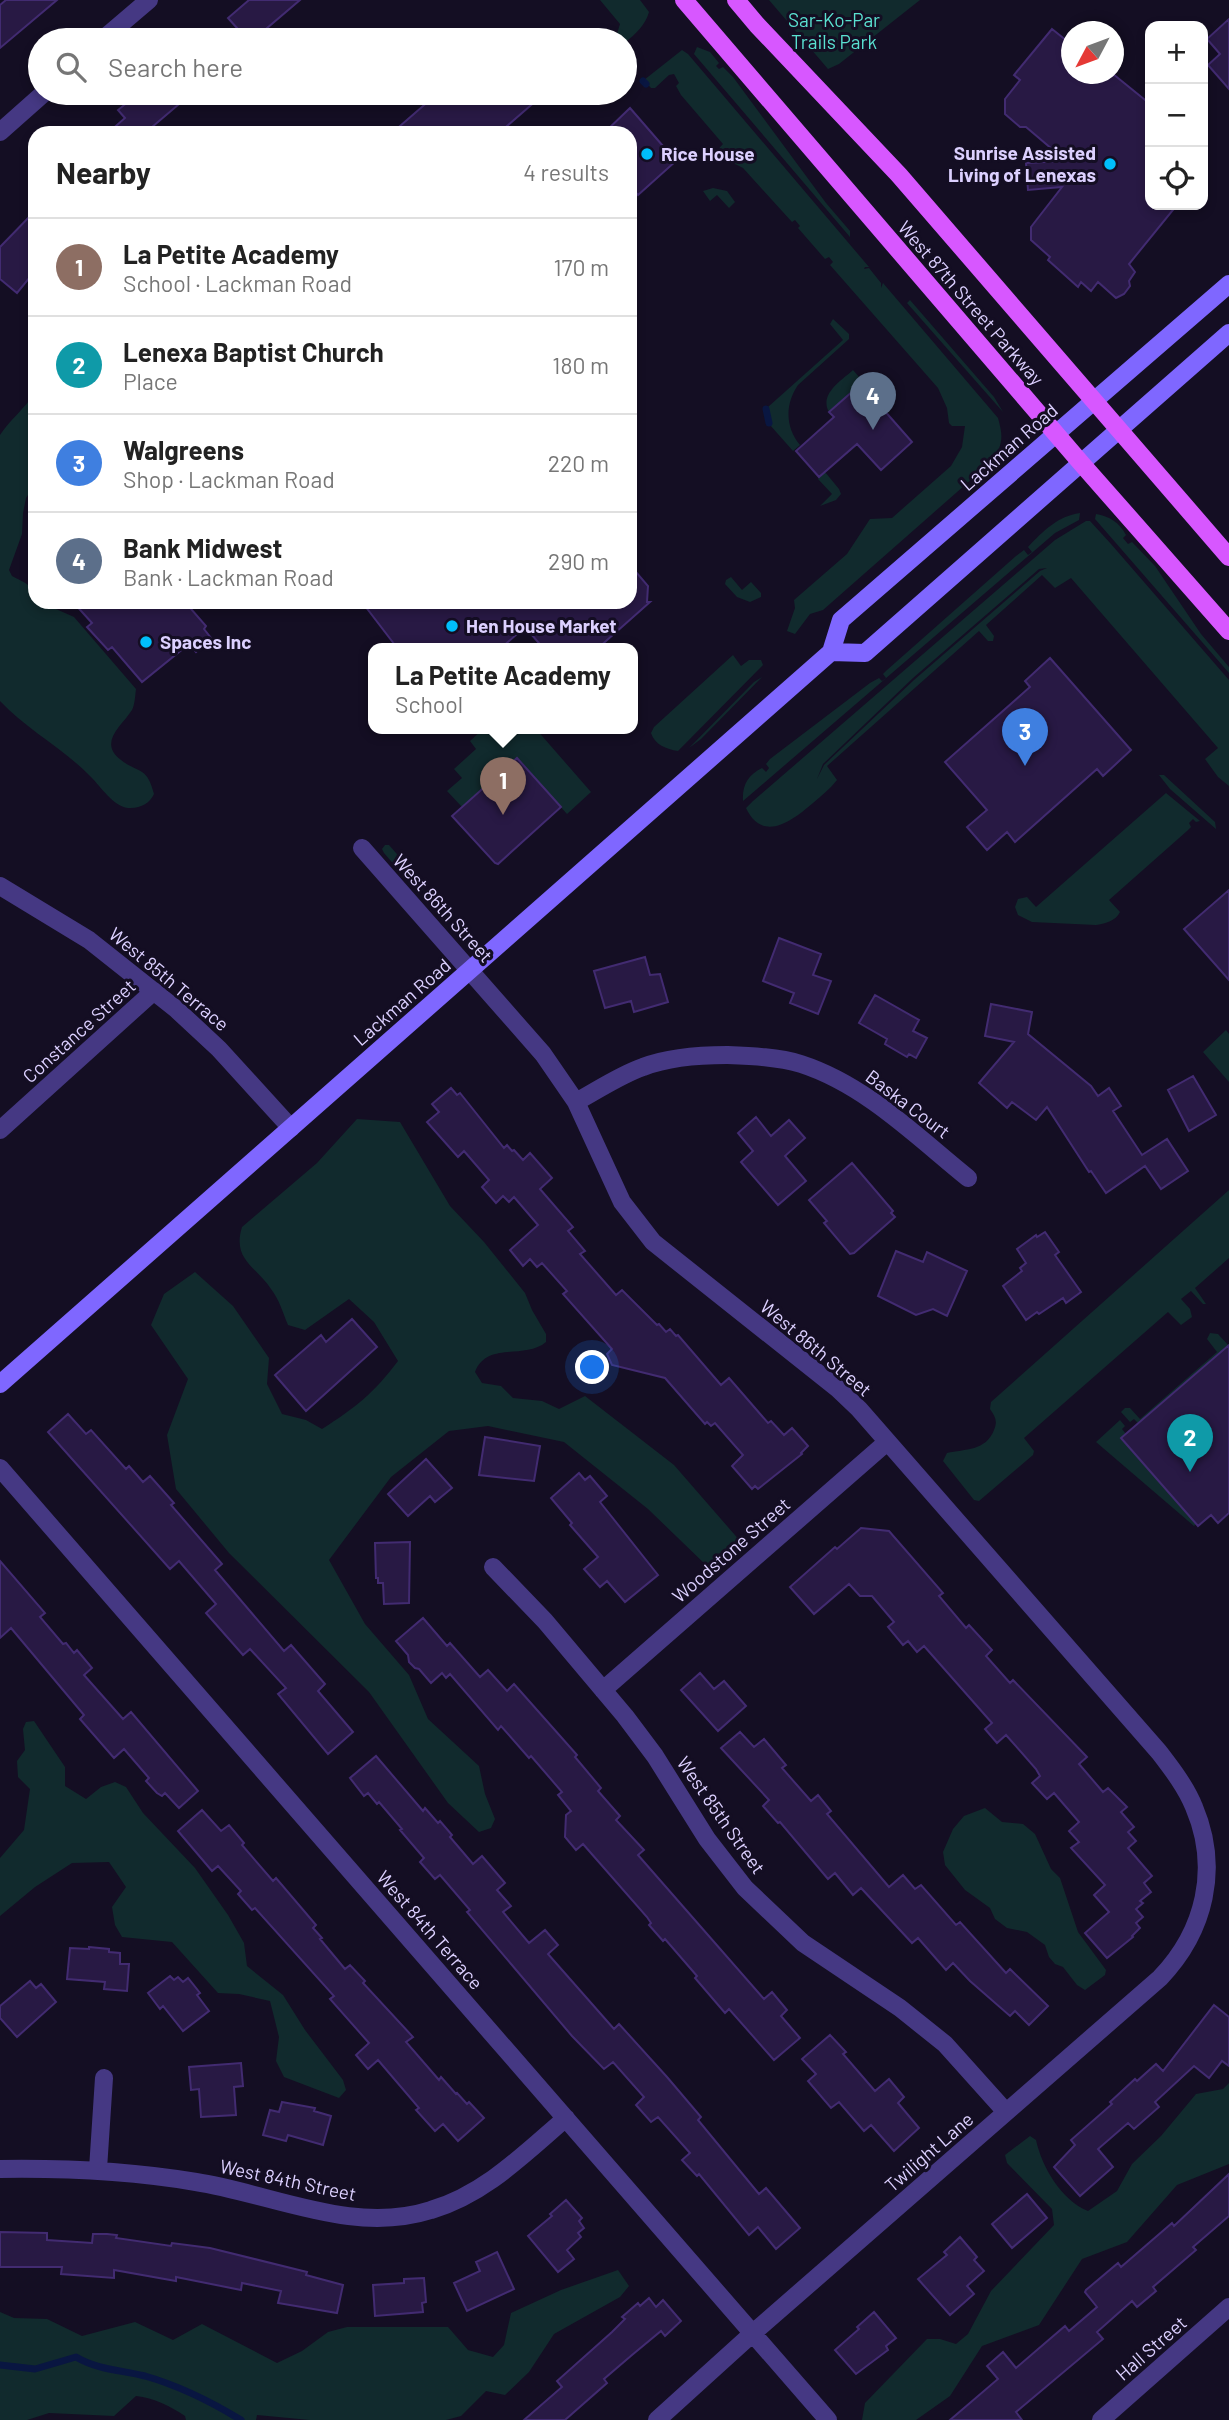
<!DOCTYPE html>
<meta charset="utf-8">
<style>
body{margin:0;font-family:Barlow,sans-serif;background:#f2f2f2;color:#222}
.controls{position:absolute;right:21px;top:21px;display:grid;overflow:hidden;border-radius:14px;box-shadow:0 4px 10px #0003}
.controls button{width:63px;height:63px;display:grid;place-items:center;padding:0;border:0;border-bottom:2px solid #e0e0e0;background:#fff;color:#222;font:35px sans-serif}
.compass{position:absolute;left:1061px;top:21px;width:63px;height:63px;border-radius:50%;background:#fff;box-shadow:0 4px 10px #0003;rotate:229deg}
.you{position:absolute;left:593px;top:1368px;width:24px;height:24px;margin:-18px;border:5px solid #fff;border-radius:50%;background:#1a73e8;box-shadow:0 0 0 10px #1a73e833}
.badge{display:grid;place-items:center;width:46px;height:46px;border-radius:50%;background:#136984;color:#fff;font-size:23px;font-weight:700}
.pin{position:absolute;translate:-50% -58px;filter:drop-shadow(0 2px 4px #0008)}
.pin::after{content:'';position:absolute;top:37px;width:24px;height:21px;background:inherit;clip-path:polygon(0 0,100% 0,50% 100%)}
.popup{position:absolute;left:368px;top:643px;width:270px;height:91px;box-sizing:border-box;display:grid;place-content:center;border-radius:14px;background:#fff;filter:drop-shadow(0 2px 5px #0005);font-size:23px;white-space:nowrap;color:#767676}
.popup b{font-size:26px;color:#222}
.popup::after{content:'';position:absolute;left:50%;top:100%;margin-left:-14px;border:14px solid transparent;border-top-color:#fff}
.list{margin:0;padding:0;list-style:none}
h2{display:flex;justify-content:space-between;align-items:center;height:91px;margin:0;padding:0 28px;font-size:30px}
h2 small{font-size:23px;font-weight:400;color:#767676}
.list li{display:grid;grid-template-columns:46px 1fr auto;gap:21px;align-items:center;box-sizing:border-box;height:98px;padding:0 28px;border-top:2px solid #e0e0e0}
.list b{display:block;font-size:26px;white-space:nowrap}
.list p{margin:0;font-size:23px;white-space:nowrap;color:#767676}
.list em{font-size:23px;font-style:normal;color:#767676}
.icon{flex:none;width:38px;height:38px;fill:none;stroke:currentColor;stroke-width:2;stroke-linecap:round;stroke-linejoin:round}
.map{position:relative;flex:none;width:1229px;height:2420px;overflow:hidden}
.search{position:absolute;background:#fff;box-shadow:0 4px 10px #0003;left:28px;top:28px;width:609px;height:77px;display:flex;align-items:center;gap:18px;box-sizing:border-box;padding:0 24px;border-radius:38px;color:#767676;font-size:26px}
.panel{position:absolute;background:#fff;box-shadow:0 4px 10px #0003;left:28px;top:126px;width:609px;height:483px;border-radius:21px}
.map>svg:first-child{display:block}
</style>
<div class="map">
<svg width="1229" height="2420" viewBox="0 0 1229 2420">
<rect width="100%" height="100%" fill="#140e23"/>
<path fill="#112a2d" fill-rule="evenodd" d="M600 0H640L649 12C645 26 636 33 625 43V40H615L620 24Z
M769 0H920L839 64 828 69Z
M697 47 710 52 719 63 716 66 719 69 723 67 733 77 826 203 850 231V237L694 54Z
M682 50 688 54 869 267H865L864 269 869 268 881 283V288L883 283 998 418C1003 436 1004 445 990 463L823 610 810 614 795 634 787 631 795 608 794 600 847 554 870 519 892 518 951 466 962 447 965 426H952L949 423 947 408 938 388 830 265 833 262 829 257 825 259 798 228 800 226 795 220 792 222 743 168 727 160 711 157 723 144 681 95 676 86 679 83 674 74 669 75 655 88H651L644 80Z
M713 188 727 191 735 202 729 208 717 195 710 201 703 191Z
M910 300 994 397 1003 412 907 303Z
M833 319 849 334V339L798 385C785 404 785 427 800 445L793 451 770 425 768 407 843 340 830 324Z
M853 370 883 404 880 407 829 412C819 394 841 381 853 370Z
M35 393V484L26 498 23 513 22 534 9 570 12 576C25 583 35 585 35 602H41L49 608 56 609 74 617 136 689C135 696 135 704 132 710 121 727 98 742 121 760 139 774 147 766 154 794 150 803 140 809 128 808 113 806 101 787 91 777 63 748 27 730 0 701V435C10 420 24 409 35 393Z
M825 472 839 489 841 494 836 500 820 506 832 494 818 479Z
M1080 513 1079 520 1055 533 743 801C742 785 748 775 762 768L766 772 769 768 766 764 770 759 870 683 879 678 882 681 886 678 883 674 887 670 1016 556 1024 550 1028 555 1032 552 1028 547C1043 531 1058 516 1080 513Z
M1096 514C1109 516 1120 523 1126 535L1123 538 1128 544 1132 542 1155 566 1201 634 1229 667V673L1095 519Z
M1086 521H1090L1111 544 1229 680V786L1218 777 1205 759 1218 748 1071 578 1055 588 1042 575 986 625 994 636 993 641H988L979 631 827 766 837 780C830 789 821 796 813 803 793 820 763 844 746 808L753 801 1055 540ZM1047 568 1040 571 914 680 824 765 817 779 823 764 913 678 1039 569Z
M731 577 742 590 751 582 761 593V597L750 602 737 597 725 584 726 580Z
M733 655 741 666 749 660H761L763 665 678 751C666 749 655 745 651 733L654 727Z
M762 677 701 739 689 748 754 682Z
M483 729H536L591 792 567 814 517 758 462 807 447 791 462 778 454 769 476 749 470 741Z
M1159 775H1164L1215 822 1216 829 1170 789Z
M1166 793 1200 821 1196 822 1193 819 1189 823 1191 827 1187 831 1109 900 1120 912C1116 921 1104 924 1096 925L1032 922 1018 915 1015 907 1018 899 1027 897 1036 907Z
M385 845H389L424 885 423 890H416L384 853 382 849Z
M1226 1030 1229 1034V1082L1203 1052Z
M357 1119 400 1122 450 1206 484 1242 525 1293 532 1310 546 1334V1342C525 1360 487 1341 475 1372L482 1383 501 1386 513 1398 542 1401 559 1409 585 1396 674 1465 741 1542C732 1553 721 1561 707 1566L648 1509 564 1442 488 1426 449 1431 391 1477 329 1560 365 1624 409 1675 428 1719 479 1766 485 1794 495 1819 491 1828 479 1832 448 1803 369 1692 229 1553 176 1489 167 1435 188 1379 151 1325 164 1294 195 1272 233 1306 269 1358 267 1384 282 1414 306 1420 322 1429C355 1408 374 1393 398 1361L374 1322 349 1299 305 1330 288 1325C283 1313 279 1299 271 1289 256 1266 232 1260 242 1227L317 1163Z
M1229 1190V1258L1195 1288 1206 1304H1203L1191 1291 1181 1299 1190 1309 1192 1317 1181 1325 1168 1312 1024 1438 1034 1451 1033 1455 979 1501 974 1500 943 1461 947 1453C965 1449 986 1451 994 1430 998 1421 995 1416 990 1409L991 1402Z
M1210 1333 1218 1334 1229 1346 1138 1423 1134 1419 1130 1422 1121 1412 1125 1408H1130L1140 1419 1217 1352 1207 1339Z
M1120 1420 1125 1426 1122 1429 1126 1434 1121 1439 1196 1524 1194 1526 1096 1442Z
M34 1721 65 1767V1786L86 1799 101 1787 115 1782 126 1787 143 1813 195 1868 228 1915 244 1943 247 1966 283 1995 305 2030 343 2080 346 2090 339 2098 284 2077 276 2061 279 2037 270 2001 239 1994 218 1993 172 1942 122 1937 115 1925 112 1907 126 1887 109 1862 72 1863 35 1887 0 1916V1858L24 1830 30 1789 18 1777 17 1761 25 1750 23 1729 26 1722Z
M985 1808 1002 1822 1023 1824 1035 1834 1051 1869 1060 1878 1078 1932 1106 1970 1105 1975 1085 1990 1077 1985 1063 1967 1055 1964 1049 1957 1045 1945 1027 1932 1007 1928 995 1919 990 1908 965 1890 945 1865 943 1852 953 1829 964 1816Z
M1229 2083V2164L1177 2185 1127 2242 1082 2259 1039 2325 982 2346 950 2396 916 2420H862L865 2403 927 2339H940L956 2344 968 2334 991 2291 1054 2225 1052 2209 1007 2163 1005 2155 1030 2136 1036 2140C1042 2167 1061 2200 1088 2211L1117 2191 1132 2164 1161 2136 1196 2094 1223 2089Z
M618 2270 629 2286 620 2297 554 2334 529 2372 505 2395 486 2391 461 2416 446 2420H310L257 2415 256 2420H186L185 2416C170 2406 154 2398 136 2396L114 2416 49 2413 27 2420H0V2312L14 2318 47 2319 82 2336 135 2322 173 2340 202 2324 277 2363 302 2351 328 2332 347 2327H448L468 2350 493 2357 504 2345 511 2313 561 2290Z"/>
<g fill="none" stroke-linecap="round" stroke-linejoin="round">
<path stroke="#091641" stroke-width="7" d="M643 81 646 84
M766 409 769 423
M0 2365 35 2369 76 2357C98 2370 121 2370 145 2376 180 2386 210 2401 241 2420"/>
</g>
<path fill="#281944" stroke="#422b71" stroke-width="2" d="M6 0H57L0 48V5Z
M249 0H300L253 40H222L237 28 228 18Z
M1229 19V89L1208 65 1220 54 1207 39Z
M1052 29 1072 45V74H1113L1150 104V205H1177L1129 264 1135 272 1129 281 1130 286 1124 294 1116 298 1098 282 1091 291 1081 282 1078 287 1048 260 1050 257 1031 240V227L1062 187 1028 190 1026 163 1066 161 1026 127H1020L1005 114V99L1020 80 1014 75Z
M139 93H192L145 133H108L125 118 118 110Z
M438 93H545L499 133H392Z
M630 108 676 161 638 195 630 185V133H604Z
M35 211V271L17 293 0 279V247Z
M861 384 912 442 881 470 857 444 819 477 796 451 834 417 829 412Z
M630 565 648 586 647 602H650L597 649H544L525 627 500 649H398L362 602H630Z
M73 602H185L206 626 204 629 211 638 196 652 189 644 142 682 112 647 108 650 87 627 92 623Z
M1050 658 1131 750 1103 776 1097 769 1015 842 1007 832 987 850 967 827 987 810 945 762 1030 687 1025 681Z
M517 758 561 807 498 864 495 863 452 816Z
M1229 890V980L1184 929Z
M779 938 821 954 813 975 831 981 818 1014 790 1003 794 993 763 981Z
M645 957 650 975 660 974 668 1002 634 1012 631 1001 605 1008 594 971Z
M875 995 919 1020 913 1031 927 1038 916 1058 909 1054 907 1057 885 1044 887 1039 859 1023Z
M991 1004 1032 1012 1028 1034 1091 1086 1098 1096 1109 1088 1121 1106 1113 1111 1142 1155 1167 1139 1188 1171 1161 1189 1145 1166 1106 1193 1091 1171 1089 1172 1047 1107 1036 1120 1012 1102 1007 1108 979 1083 1014 1042 985 1036Z
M1193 1076 1216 1115 1189 1131 1168 1090Z
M451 1088 457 1095 460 1093 504 1148 507 1145 512 1151 514 1150 523 1160 530 1153 552 1178 540 1189 573 1227 568 1231 585 1251 580 1254 616 1295 622 1290 657 1325 659 1324 666 1332 670 1329 676 1336 678 1335 721 1385 729 1378 768 1423 771 1421 784 1435 792 1428 808 1446 801 1453 802 1454 758 1489 755 1486 752 1489 732 1466 743 1455 715 1423 711 1426 707 1422 705 1424 665 1378 612 1365 607 1354 612 1349 563 1294 567 1291 542 1263 537 1267 530 1259 523 1266 510 1250 538 1225 514 1197 509 1202 503 1196 496 1203 482 1187 489 1180 464 1151 458 1157 427 1122 439 1112 432 1104Z
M756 1117 771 1136 789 1120 805 1138 785 1156 806 1181 778 1205 741 1162 753 1151 738 1133Z
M852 1163 893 1211 891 1213 895 1217 854 1253 850 1254 824 1223 827 1221 809 1200Z
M1045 1232 1059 1252 1055 1255 1081 1292 1066 1303 1063 1298 1039 1314 1037 1312 1026 1320 1003 1286 1022 1271 1020 1268 1026 1263 1017 1249 1036 1235 1037 1237Z
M896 1251 923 1262 927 1252 967 1271 947 1316 933 1309 916 1315 878 1296Z
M352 1319 377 1347 306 1411 275 1375 321 1335 326 1342Z
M1229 1345V1513L1218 1523 1211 1515 1198 1526 1121 1438Z
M68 1414 86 1434 91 1430 126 1469 129 1466 143 1482 150 1476 174 1503 171 1505 222 1564 215 1570 284 1651 291 1645 325 1684 318 1691 353 1732 328 1754 278 1694 286 1688 250 1649 243 1655 206 1613 216 1604 179 1561 170 1569 48 1432Z
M485 1437 540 1446 534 1481 479 1475Z
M426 1459 452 1488 435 1502 430 1496 408 1516 388 1494Z
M579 1473 585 1480 590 1476 607 1496 600 1502 658 1575 625 1602 607 1581 600 1587 584 1569 598 1557 570 1525 572 1523 551 1498Z
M861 1528 889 1531 943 1593 939 1596 966 1628 969 1625 992 1650 986 1656 1010 1683 1013 1680 1087 1757 1079 1764 1103 1792 1108 1788 1127 1807 1121 1812 1134 1827 1128 1832 1136 1841 1128 1848 1152 1876 1144 1883 1151 1892 1140 1901 1143 1903 1136 1909 1143 1917 1136 1923 1140 1928 1132 1936 1133 1937 1107 1958 1085 1933 1109 1912 1094 1895 1105 1885 1071 1848 1079 1842 1069 1831 1079 1822 1054 1793 1047 1799 1032 1783 1040 1776 1036 1769 1006 1735 997 1743 985 1729 992 1723 924 1646 917 1652 908 1641 903 1645 888 1627 894 1622 872 1596H860L849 1584 814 1614 790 1587 835 1547 837 1549Z
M410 1542 409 1603 384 1604 383 1583H378V1578H376L375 1543Z
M0 1561 45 1613 40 1617 63 1644 66 1643 74 1653 77 1650 92 1668 84 1675 123 1719 131 1712 198 1791 179 1808 165 1793 162 1796 157 1793 146 1781 149 1778 124 1749 114 1758 80 1719 84 1715 11 1628 0 1638Z
M423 1618 447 1646 450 1643 480 1677 488 1670 507 1691 514 1684 577 1755 575 1757 601 1788 598 1791 620 1816 616 1820 644 1850 638 1855 764 1999 772 1992 787 2010 781 2016 800 2038 774 2060 729 2009 725 2013 695 1978 697 1976 665 1939 663 1941 649 1925 651 1923 647 1917 583 1844 576 1850 565 1837 566 1815 571 1811 558 1795 562 1792 531 1756 529 1758 501 1726 498 1730 450 1674 446 1678 442 1673 431 1683 419 1669 415 1668 409 1662 408 1655 396 1641Z
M700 1673 714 1689 724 1681 746 1706 718 1731 681 1690Z
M740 1732 754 1747 764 1739 786 1765 782 1768 811 1801 818 1795 831 1811 827 1814 889 1887 903 1875 915 1889 921 1885 956 1925 960 1922 1006 1973 1010 1969 1048 2006 1029 2025 1015 2011 1010 2016 970 1981 953 1963 946 1970 918 1938 912 1943 861 1888 853 1895 835 1873 828 1879 780 1822 778 1823 763 1806 769 1800 721 1748Z
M376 1756 423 1811 425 1808 438 1823 440 1821 452 1835 450 1837 473 1864 482 1856 505 1883 497 1890 511 1906 503 1912 529 1943 545 1930 558 1945 548 1954 614 2029 619 2024 667 2077 701 2117 698 2120 759 2194 766 2188 800 2228 776 2249 758 2227 749 2235 699 2174 697 2176 682 2160 690 2153 658 2117 651 2122 636 2105 644 2097 613 2062 604 2069 572 2036 467 1912 470 1910 440 1875 435 1879 420 1862 424 1858 400 1830 402 1829 379 1802 377 1804 368 1793 364 1796 350 1778Z
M202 1810 221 1831 229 1825 244 1843 242 1845 273 1881 276 1878 316 1925 313 1928 322 1938 320 1939 345 1969 350 1965 365 1981 363 1983 413 2037 406 2042 439 2080 441 2077 456 2094 457 2093 467 2104 469 2102 484 2118 458 2141 443 2124 435 2131 416 2110 419 2108 378 2060 368 2069 356 2055 369 2043 330 1999 334 1996 255 1908 252 1910 238 1894 241 1891 218 1866 212 1871 178 1831Z
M89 1947 109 1949V1952L120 1953V1964H129L127 1991 104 1989 105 1982 67 1979 70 1948 89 1949Z
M170 1976 174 1980 178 1977 183 1982 188 1978 200 1993 197 1995 209 2011 183 2031 163 2006 160 2009 148 1993Z
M30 1981 36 1988 41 1984 56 2002 17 2037 0 2018V2006Z
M1214 2005 1229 2017V2066L1222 2061 1209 2078 1194 2066 1155 2102 1159 2107 1134 2129 1128 2123 1098 2149 1113 2167 1080 2196 1054 2167 1075 2145 1071 2140 1112 2104 1110 2102 1135 2079 1137 2081 1156 2064 1163 2071Z
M830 2035 846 2052 843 2054 875 2091 889 2079 904 2097 898 2103 919 2128 894 2151 871 2125 864 2131 839 2102 831 2108 808 2081 816 2074 802 2059Z
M241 2063 243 2086 234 2087 236 2115 201 2117 199 2089 191 2090 189 2067Z
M282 2102 315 2108 314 2111 331 2116 323 2145 288 2135 286 2141 263 2135 270 2110 279 2112Z
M1229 2174V2216L1193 2247 1196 2250 1153 2287 1156 2291 1137 2307 1132 2301 1097 2332 1103 2339 1016 2412 1022 2420H950L998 2379 987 2366 1003 2352 1016 2368 1065 2326 1069 2331 1097 2307 1085 2292 1086 2290 1118 2263 1121 2267 1172 2223 1174 2226Z
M1027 2194 1047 2218 1012 2248 992 2224Z
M566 2200 582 2218 579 2221 584 2228 578 2233 581 2237 567 2250 574 2259 558 2272 528 2236 552 2216 550 2214Z
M0 2232 47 2233V2240L92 2243 93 2234H107L117 2235 116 2238 171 2246 172 2243 210 2248 307 2272 306 2275 343 2285 337 2313 278 2303 281 2291 242 2283 241 2290 176 2277V2281L114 2270V2278L61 2274 62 2267H0Z
M960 2237 977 2257 974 2260 984 2271 967 2286 974 2294 950 2315 918 2279 947 2255 944 2252Z
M497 2252 514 2289 467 2311 454 2283 480 2271 476 2262Z
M424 2278 426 2302 422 2303 423 2312 375 2316 373 2285 404 2283V2279Z
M649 2298 656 2307 663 2300 681 2321 665 2336 661 2331 632 2355 604 2379 607 2383 565 2420H524L562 2387 557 2381 612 2332 625 2319 622 2317 638 2303 640 2306Z
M874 2312 896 2338 886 2346 888 2350 856 2374 835 2350 859 2329 857 2327Z"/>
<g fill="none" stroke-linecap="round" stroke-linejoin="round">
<path stroke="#453883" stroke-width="18" d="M102 40 149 0
M0 132 44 93
M362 848 543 1054 576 1102 622 1202 653 1242 838 1389 859 1409 1159 1752C1172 1769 1186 1787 1194 1807 1220 1868 1205 1931 1160 1978L753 2333 657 2420
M0 886 89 940 176 1009 219 1049 291 1128
M576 1102C598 1090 620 1075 643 1067 669 1057 699 1055 727 1055 752 1056 778 1057 801 1064 866 1085 917 1137 968 1178
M0 1130 154 991
M0 1468 828 2420
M493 1567 545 1621 625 1716 655 1756 707 1839 745 1888 803 1943 900 2008 945 2044 1006 2112
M603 1690 887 1442
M0 2169C66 2168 130 2171 196 2182 273 2194 353 2235 431 2210 485 2194 524 2154 566 2118
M98 2169 104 2078
M1101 2420 1229 2307"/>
<path stroke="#7f67ff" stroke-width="18" d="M831 652 865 653 1229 333
M0 1384 831 652 841 620 1229 284"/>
<path stroke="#d757ff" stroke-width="18" d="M684 0 1081 463 1229 631
M736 0 757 25 899 175 1229 557"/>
</g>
<g fill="#00bffb" stroke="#140e23" stroke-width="2.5">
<circle cx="647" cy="154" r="7"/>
<circle cx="1110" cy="164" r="7"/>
<circle cx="452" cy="626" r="7"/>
<circle cx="146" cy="642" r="7"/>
</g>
<g text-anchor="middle" stroke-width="6" stroke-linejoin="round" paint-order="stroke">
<g font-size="19" fill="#5ae1d1" stroke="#140e23">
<text x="834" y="27">Sar-Ko-Par<tspan x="834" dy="22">Trails Park</tspan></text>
</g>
<g font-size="19" font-weight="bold" fill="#dcd0ff" stroke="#140e23" text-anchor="start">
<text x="1096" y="160" text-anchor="end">Sunrise Assisted<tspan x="1096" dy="22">Living of Lenexas</tspan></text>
<text x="661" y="161">Rice House</text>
<text x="466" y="633">Hen House Market</text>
<text x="160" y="649">Spaces Inc</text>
</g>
<g font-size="19" fill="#dcd0ff" stroke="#140e23">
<text transform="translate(971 303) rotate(49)" y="7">West 87th Street Parkway</text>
<text transform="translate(1009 447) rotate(-41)" y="7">Lackman Road</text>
<text transform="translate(443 908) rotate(48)" y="7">West 86th Street</text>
<text transform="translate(169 979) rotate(40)" y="7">West 85th Terrace</text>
<text transform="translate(402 1002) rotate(-41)" y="7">Lackman Road</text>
<text transform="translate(79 1031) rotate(-42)" y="7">Constance Street</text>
<text transform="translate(908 1104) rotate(37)" y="7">Baska Court</text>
<text transform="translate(816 1348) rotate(40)" y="7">West 86th Street</text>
<text transform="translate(731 1550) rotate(-41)" y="7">Woodstone Street</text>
<text transform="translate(721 1815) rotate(55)" y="7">West 85th Street</text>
<text transform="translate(430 1930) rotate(49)" y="7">West 84th Terrace</text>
<text transform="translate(929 2152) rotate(-41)" y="7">Twilight Lane</text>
<text transform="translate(288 2180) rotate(12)" y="7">West 84th Street</text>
<text transform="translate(1151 2348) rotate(-41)" y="7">Hall Street</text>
</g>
</g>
</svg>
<div class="controls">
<button>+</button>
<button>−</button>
<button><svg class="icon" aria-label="locate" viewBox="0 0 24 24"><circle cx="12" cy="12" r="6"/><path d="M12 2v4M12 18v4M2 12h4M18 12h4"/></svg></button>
</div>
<svg class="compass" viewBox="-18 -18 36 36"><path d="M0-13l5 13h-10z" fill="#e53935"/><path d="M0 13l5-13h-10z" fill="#767676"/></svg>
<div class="you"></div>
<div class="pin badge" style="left:503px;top:815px;background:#8d6e63">1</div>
<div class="popup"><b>La Petite Academy</b>School</div>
<div class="pin badge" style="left:1190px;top:1472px;background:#0f9aa8">2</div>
<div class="pin badge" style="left:1025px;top:766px;background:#3f7fe0">3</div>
<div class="pin badge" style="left:873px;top:430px;background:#5c6f8a">4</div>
<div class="search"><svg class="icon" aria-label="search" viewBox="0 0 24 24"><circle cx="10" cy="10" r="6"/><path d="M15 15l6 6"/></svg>Search here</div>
<section class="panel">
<h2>Nearby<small>4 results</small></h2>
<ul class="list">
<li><span class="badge" style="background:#8d6e63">1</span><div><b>La Petite Academy</b><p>School · Lackman Road</p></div><em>170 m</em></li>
<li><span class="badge" style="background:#0f9aa8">2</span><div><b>Lenexa Baptist Church</b><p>Place</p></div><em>180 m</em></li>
<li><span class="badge" style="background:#3f7fe0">3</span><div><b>Walgreens</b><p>Shop · Lackman Road</p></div><em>220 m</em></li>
<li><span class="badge" style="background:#5c6f8a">4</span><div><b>Bank Midwest</b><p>Bank · Lackman Road</p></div><em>290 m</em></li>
</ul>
</section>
</div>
